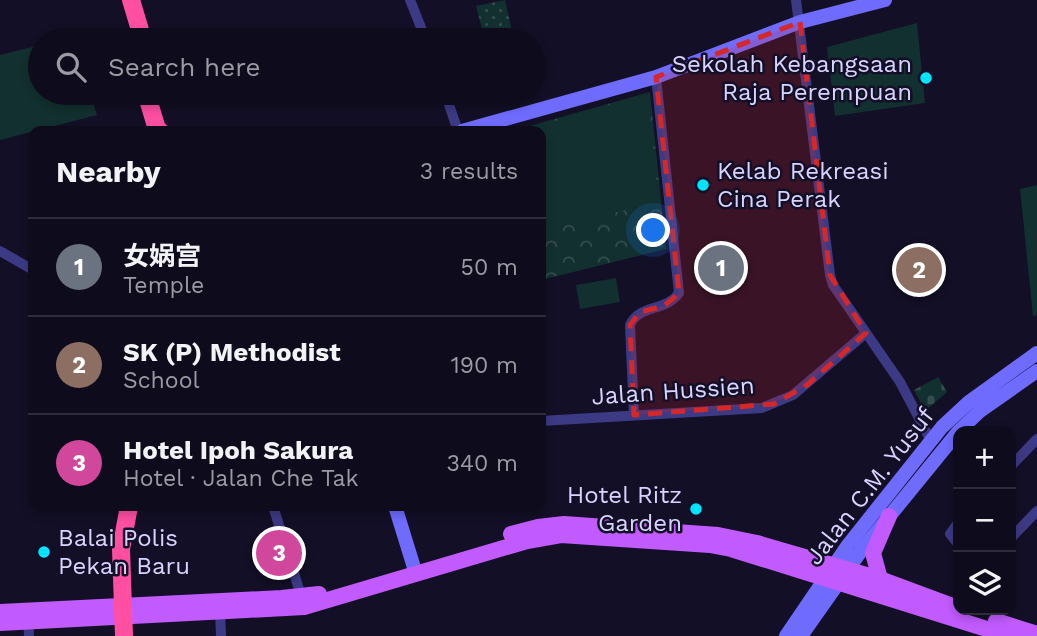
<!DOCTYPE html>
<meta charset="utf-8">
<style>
body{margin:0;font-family:"Work Sans","Noto Sans SC",sans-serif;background:#171425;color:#f1f3f6}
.controls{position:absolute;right:21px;bottom:21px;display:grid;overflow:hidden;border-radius:14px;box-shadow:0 4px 10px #0003}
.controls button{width:63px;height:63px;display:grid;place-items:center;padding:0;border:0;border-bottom:2px solid #2e2b3b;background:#0e0b1c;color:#f1f3f6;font:35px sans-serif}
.you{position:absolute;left:654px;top:231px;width:24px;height:24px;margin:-18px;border:5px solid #fff;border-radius:50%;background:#1a73e8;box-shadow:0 0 0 10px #1a73e833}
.badge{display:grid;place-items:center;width:46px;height:46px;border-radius:50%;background:#00e5ff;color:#fff;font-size:23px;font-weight:700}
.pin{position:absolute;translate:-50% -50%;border:4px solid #fff;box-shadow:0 2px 7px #0006}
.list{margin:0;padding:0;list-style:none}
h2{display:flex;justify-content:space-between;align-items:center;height:91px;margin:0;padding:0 28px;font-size:30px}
h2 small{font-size:23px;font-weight:400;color:#9b9ba3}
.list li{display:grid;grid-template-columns:46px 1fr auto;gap:21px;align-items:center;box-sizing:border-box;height:98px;padding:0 28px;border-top:2px solid #2e2b3b}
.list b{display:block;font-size:26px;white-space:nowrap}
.list p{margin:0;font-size:23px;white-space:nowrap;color:#9b9ba3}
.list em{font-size:23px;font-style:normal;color:#9b9ba3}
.icon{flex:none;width:38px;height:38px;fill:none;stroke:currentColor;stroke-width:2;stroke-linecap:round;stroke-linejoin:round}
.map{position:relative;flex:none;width:1037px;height:636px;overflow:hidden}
.search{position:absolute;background:#0e0b1c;box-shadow:0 4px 10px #0003;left:28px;top:28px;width:518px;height:77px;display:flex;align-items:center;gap:18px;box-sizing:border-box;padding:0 24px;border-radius:38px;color:#9b9ba3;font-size:26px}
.panel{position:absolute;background:#0e0b1c;box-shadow:0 4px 10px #0003;left:28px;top:126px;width:518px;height:385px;border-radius:14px}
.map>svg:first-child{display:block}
</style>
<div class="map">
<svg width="1037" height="636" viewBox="0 0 1037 636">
<defs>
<pattern id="grass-dots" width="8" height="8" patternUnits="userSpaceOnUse" patternTransform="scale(1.75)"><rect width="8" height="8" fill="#12302f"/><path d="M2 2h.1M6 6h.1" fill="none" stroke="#344d4e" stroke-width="1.8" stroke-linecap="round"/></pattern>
<pattern id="forest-crowns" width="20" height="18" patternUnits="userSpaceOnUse" patternTransform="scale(1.75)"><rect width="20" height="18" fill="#12302f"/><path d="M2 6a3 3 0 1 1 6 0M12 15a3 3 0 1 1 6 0" fill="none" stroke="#344d4e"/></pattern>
<pattern id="cemetery-stones" width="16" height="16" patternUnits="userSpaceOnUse" patternTransform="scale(1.75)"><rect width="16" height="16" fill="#12302f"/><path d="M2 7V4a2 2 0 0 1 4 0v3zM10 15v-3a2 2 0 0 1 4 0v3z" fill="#344d4e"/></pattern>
</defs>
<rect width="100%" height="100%" fill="#130f26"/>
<path fill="url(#grass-dots)" d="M505 0 514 40H485L476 6Z"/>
<path fill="url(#forest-crowns)" d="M650 92 666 249 541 280V131H512Z"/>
<path fill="url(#cemetery-stones)" d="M938 377 947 392 925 411 914 390Z"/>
<path fill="#12302f" d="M917 23 925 103 835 116 827 47Z
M40 45V93H90L97 115 0 140V55Z
M648 95 658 202 541 231V131H528Z
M1037 185V315L1033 316 1020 189Z
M616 278 620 302 580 309 576 285Z"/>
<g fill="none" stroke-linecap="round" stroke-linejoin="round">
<path stroke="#3d3a85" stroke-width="10" d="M410 0 426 40
M796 0 830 275 833 285 900 382 931 441
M445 93 458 131
M0 251 33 270
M634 415 630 325C639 304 666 312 679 293L656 77
M541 421 762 408 793 395 866 333
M1011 466 1037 439
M273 506 302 599
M958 523 950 534 958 544
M1011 538 1037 511
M220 612 221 636
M28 618 29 636"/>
<path stroke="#6f6bff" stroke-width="14" d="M462 131 656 77 800 22 885 0
M959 431 980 411 1037 371
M395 506 416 574
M786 636 848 545 942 427 969 402 1037 353
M801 636 861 551 958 432"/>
<path stroke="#c25bff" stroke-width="16" d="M511 534 538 527 564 524 718 535 757 543 880 579 958 608
M880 579 873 553 889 516
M0 612 282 598 319 594
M996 621 1037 634
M0 623 304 607 527 541 561 535 710 545 731 549 1009 636"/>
<path stroke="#ff4fa3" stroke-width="18" d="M131 0 143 40
M146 93 157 129 160 131
M124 636 121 549 129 506"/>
</g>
<path fill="#d62828" fill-opacity="0.2" stroke="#d62828" stroke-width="5" stroke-dasharray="14 9" stroke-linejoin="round" d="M800 22 830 275 866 333 807 385 774 404 634 415 630 325 640 312 664 306 679 293 656 77Z"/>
<g fill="#00e5ff" stroke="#130f26" stroke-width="2.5">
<circle cx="926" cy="78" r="7"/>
<circle cx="703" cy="185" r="7"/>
<circle cx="696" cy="509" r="7"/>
<circle cx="44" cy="552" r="7"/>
</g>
<g text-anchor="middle" stroke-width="5" stroke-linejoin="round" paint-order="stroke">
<g font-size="24" fill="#d9d4ff" stroke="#130f26" text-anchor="end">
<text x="912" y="72">Sekolah Kebangsaan<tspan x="912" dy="28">Raja Perempuan</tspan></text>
<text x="717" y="179" text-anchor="start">Kelab Rekreasi<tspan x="717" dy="28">Cina Perak</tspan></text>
<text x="682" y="503">Hotel Ritz<tspan x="682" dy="28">Garden</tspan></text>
<text x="58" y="546" text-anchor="start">Balai Polis<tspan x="58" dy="28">Pekan Baru</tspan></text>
</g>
<g font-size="24" fill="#d9d4ff" stroke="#130f26">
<text transform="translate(673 391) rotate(-4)" y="8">Jalan Hussien</text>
<text transform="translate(870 486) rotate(-52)" y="8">Jalan C.M. Yusuf</text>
</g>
</g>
</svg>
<div class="controls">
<button>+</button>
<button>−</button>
<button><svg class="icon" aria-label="layers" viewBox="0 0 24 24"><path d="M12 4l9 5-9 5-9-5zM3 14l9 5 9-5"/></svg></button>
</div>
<div class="you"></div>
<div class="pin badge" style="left:721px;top:268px;background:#6b7280">1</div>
<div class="pin badge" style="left:919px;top:270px;background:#8d6e63">2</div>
<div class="pin badge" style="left:279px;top:553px;background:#d1479c">3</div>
<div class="search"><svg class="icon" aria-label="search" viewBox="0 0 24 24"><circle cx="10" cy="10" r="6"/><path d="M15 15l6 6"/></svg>Search here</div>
<section class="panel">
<h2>Nearby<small>3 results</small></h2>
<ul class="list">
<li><span class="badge" style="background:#6b7280">1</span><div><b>女娲宫</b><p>Temple</p></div><em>50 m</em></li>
<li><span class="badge" style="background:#8d6e63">2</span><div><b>SK (P) Methodist</b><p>School</p></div><em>190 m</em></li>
<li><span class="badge" style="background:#d1479c">3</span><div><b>Hotel Ipoh Sakura</b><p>Hotel · Jalan Che Tak</p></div><em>340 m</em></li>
</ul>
</section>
</div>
